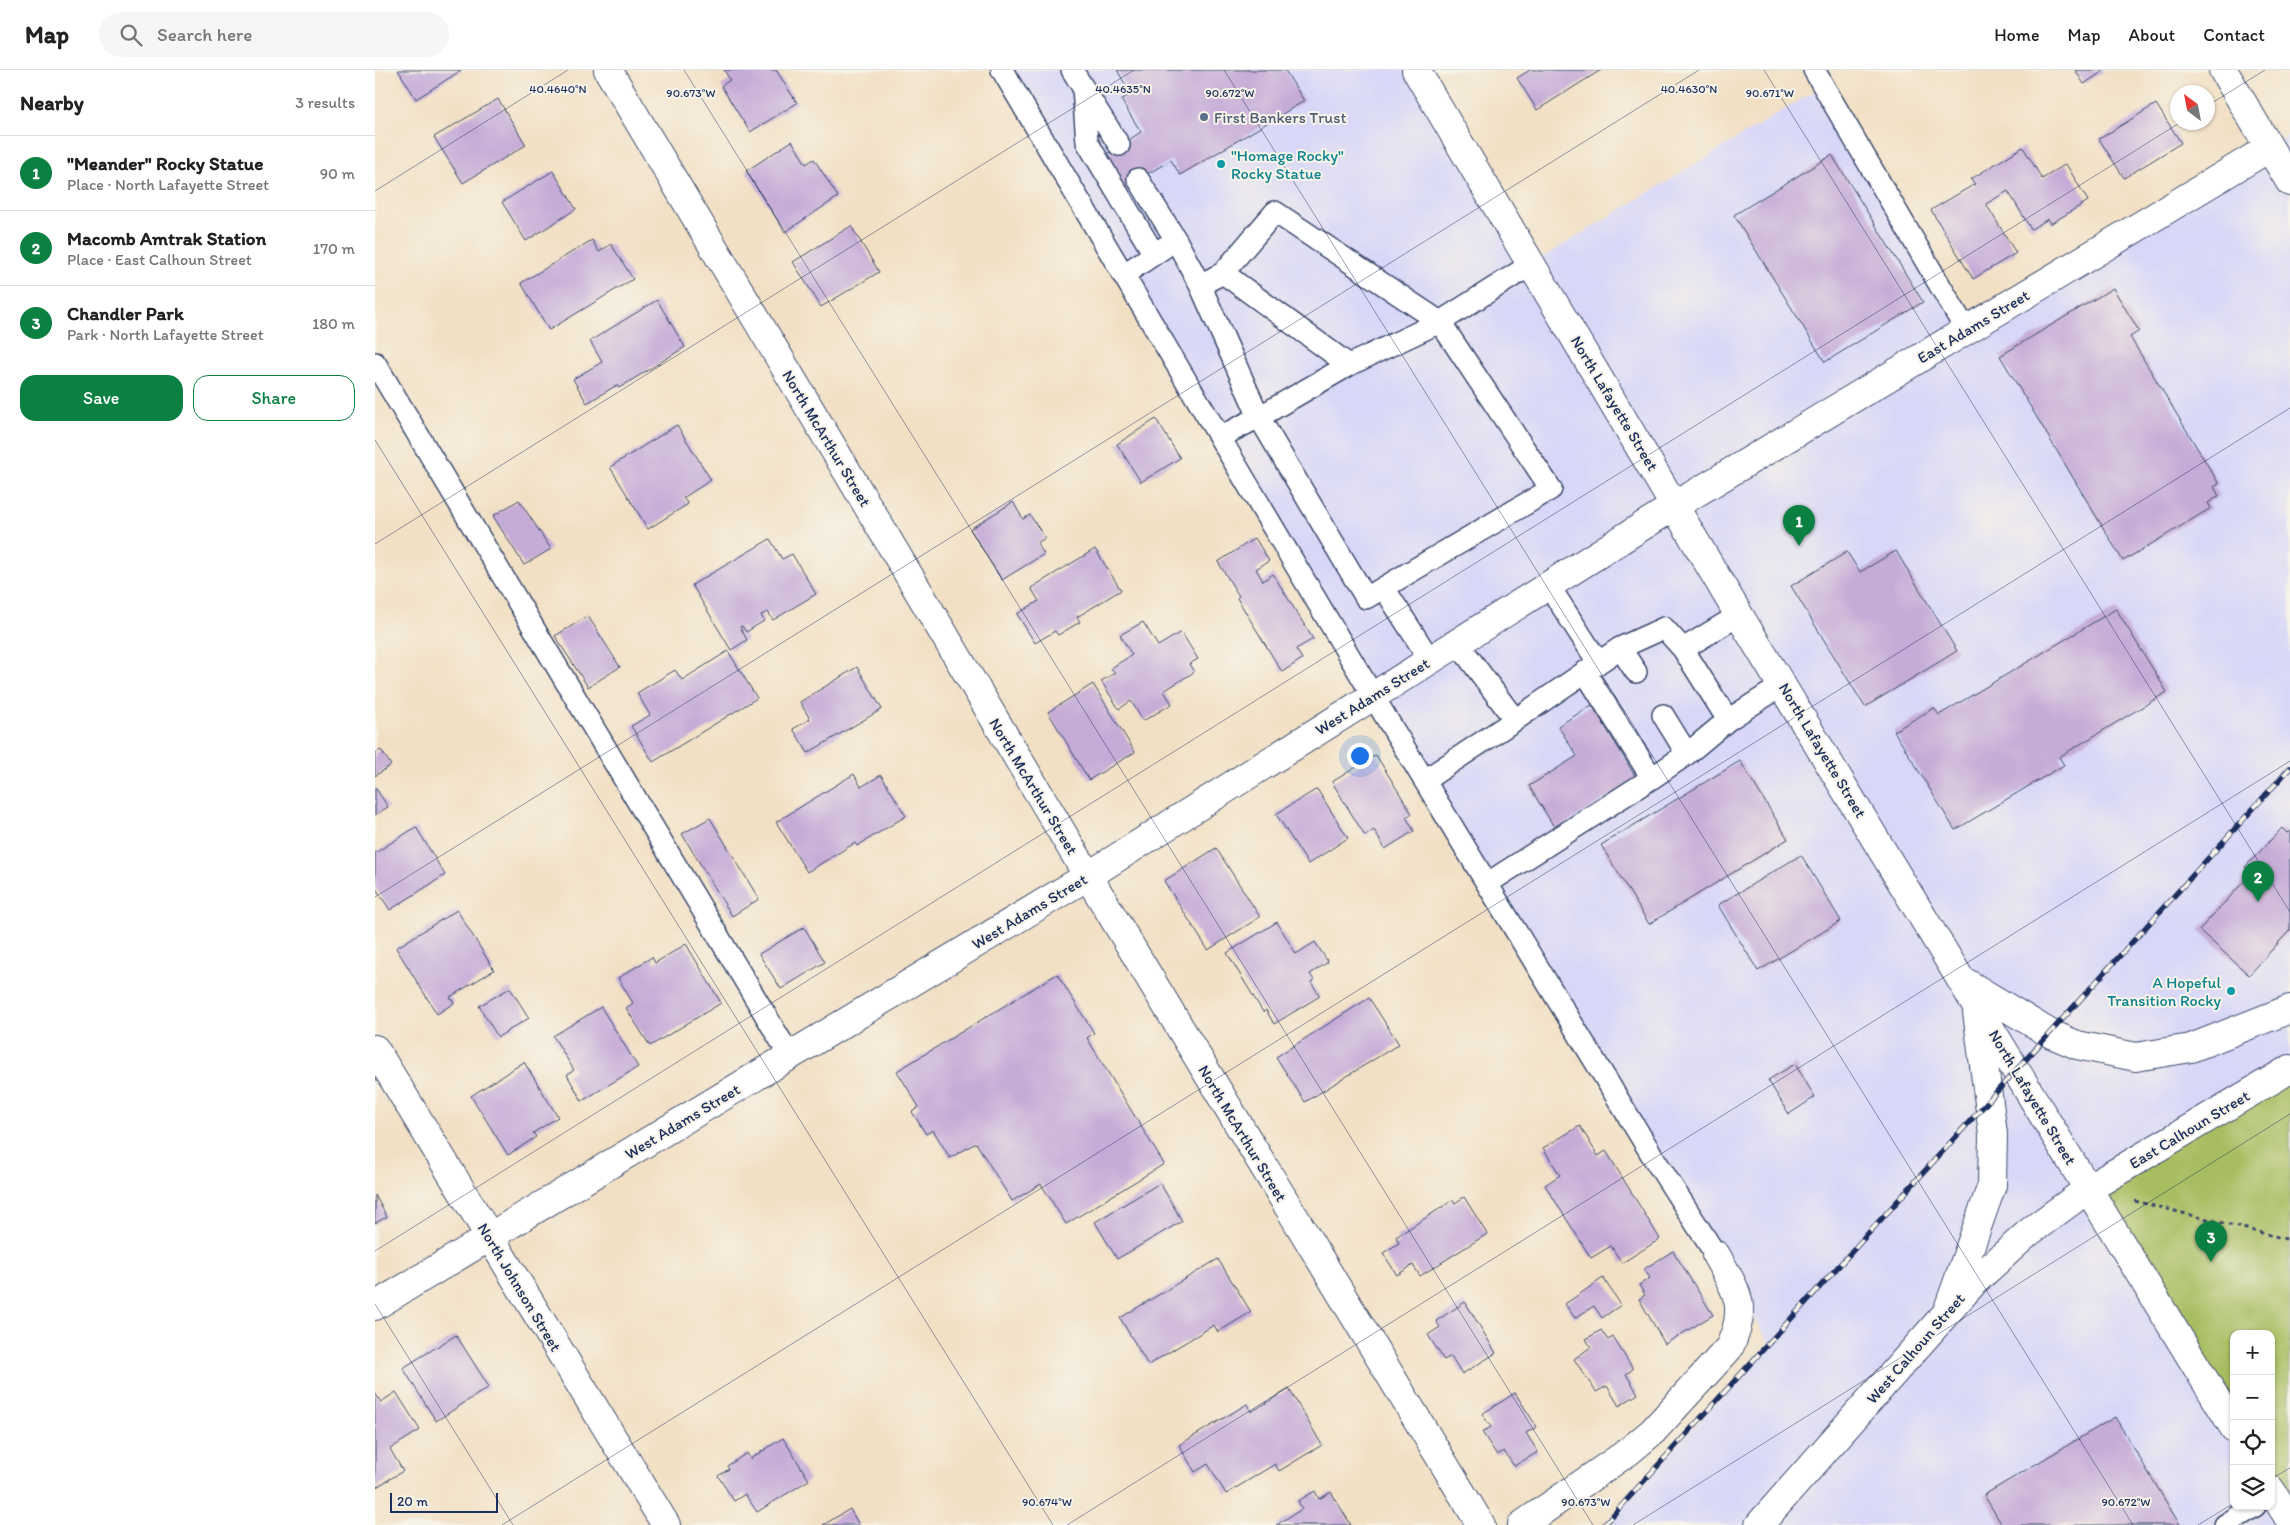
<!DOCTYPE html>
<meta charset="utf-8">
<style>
body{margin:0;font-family:Itim,sans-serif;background:#f6f6f6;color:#222}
.controls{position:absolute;right:15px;bottom:15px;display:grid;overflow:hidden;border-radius:10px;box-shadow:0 1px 4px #0004}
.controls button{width:45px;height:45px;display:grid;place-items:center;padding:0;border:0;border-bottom:1px solid #e0e0e0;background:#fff;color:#222;font:25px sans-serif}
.compass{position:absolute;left:1795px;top:15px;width:45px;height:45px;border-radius:50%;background:#fff;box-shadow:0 1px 4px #0004;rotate:328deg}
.scale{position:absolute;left:15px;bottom:12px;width:108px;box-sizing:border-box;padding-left:5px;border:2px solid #1b2f5e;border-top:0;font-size:14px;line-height:18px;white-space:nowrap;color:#1b2f5e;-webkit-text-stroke:4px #f7f3e8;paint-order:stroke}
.you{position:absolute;left:984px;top:685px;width:18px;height:18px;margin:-12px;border:4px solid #fff;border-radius:50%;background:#1a73e8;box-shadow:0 0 0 8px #1a73e833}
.badge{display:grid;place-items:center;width:32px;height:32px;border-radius:50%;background:#0b8043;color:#fff;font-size:16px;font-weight:700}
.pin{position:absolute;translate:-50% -41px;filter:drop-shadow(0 1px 2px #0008)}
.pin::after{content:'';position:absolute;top:26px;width:18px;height:15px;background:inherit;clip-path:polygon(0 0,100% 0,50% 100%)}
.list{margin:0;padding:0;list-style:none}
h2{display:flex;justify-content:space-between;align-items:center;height:65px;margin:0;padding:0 20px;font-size:21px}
h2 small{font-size:16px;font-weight:400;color:#767676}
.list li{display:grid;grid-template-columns:32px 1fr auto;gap:15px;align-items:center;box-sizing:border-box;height:75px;padding:0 20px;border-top:1px solid #e0e0e0}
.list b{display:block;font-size:19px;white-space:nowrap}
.list p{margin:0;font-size:16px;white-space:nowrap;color:#767676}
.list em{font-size:16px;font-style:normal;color:#767676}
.actions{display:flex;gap:10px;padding:15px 20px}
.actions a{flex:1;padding:11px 0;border:1px solid #0b8043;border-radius:15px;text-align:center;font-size:18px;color:#0b8043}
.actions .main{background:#0b8043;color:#fff}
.icon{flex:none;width:28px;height:28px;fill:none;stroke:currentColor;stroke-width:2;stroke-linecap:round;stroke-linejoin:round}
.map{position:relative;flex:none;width:1915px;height:1455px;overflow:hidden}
header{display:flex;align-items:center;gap:30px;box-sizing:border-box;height:70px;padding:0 25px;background:#fff;border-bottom:1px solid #e0e0e0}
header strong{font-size:24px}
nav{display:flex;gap:28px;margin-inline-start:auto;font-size:18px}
.search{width:350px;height:45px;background:#f6f6f6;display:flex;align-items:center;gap:12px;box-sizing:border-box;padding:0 18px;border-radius:28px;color:#767676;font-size:19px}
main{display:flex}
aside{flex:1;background:#fff}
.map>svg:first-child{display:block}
</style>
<header>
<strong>Map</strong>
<div class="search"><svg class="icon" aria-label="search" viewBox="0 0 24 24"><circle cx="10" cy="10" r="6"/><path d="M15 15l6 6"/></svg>Search here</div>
<nav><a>Home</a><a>Map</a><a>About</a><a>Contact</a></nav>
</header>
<main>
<aside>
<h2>Nearby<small>3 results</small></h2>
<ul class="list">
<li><span class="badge">1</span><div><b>&quot;Meander&quot; Rocky Statue</b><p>Place · North Lafayette Street</p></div><em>90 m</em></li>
<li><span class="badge">2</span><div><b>Macomb Amtrak Station</b><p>Place · East Calhoun Street</p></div><em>170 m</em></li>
<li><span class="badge">3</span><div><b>Chandler Park</b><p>Park · North Lafayette Street</p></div><em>180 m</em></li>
</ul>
<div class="actions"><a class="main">Save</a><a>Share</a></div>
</aside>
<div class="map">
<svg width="1915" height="1455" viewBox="0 0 1915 1455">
<rect width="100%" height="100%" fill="#f7f3e8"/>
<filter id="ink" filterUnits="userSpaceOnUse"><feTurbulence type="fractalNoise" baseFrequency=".02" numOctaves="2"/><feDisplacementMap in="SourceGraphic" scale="10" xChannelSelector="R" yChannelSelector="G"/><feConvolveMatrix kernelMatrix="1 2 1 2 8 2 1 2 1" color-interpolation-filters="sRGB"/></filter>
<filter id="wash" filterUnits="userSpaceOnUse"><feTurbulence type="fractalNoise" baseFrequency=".0096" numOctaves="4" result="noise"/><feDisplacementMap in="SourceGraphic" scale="20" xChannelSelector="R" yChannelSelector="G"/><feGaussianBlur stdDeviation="1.12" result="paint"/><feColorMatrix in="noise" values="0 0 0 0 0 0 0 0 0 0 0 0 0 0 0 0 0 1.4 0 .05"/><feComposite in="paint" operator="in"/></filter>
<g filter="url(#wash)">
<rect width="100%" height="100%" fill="#f2e0c5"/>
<path fill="#d8d7f8" d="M627 0H1041L1157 194 1448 16 1592 260 1915 64V999L1714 1120 1859 1358V1436H1896L1915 1455H1229L1395 1273Z"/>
<path fill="#a8bd61" stroke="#627660" d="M1915 999V1450L1896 1420V1264H1859V1358L1713 1119Z"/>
<g id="blocks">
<path fill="#c5abd7" d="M23 0H87L41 29Z
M349 0H401L422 33 375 62 346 16 355 10Z
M742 0H910L929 31 805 105 796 90 744 121 723 90 766 62 746 30 756 24Z
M1155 0H1226L1162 40 1142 8Z
M1700 0H1730L1709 14Z
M123 29 151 75 88 113 59 67Z
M1781 34 1806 73 1749 108 1724 69Z
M417 71 431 94 439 89 463 127 410 162 371 101Z
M1648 77 1667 109 1691 94 1713 131 1675 154 1673 149 1656 159 1633 121 1611 134 1641 183 1598 209 1556 140 1600 114 1596 109Z
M1457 85 1548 232 1450 292 1359 145Z
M178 101 201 139 151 171 127 132Z
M476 156 504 202 446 237 418 192Z
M217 170 224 182 236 174 258 209 174 260 146 213Z
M1738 218 1764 261 1755 267 1844 414 1839 417 1844 426 1833 433 1836 438 1748 491 1625 286Z
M282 230 310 277 244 318 242 315 212 333 198 309 227 292 215 271Z
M781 349 805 388 766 412 742 374Z
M302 355 336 410 308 428 313 434 273 459 235 397Z
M144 430 176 479 149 495 118 446Z
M638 432 648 449 655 445 670 468 662 473 669 484 627 510 595 459Z
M880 468 894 491 881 499 888 511 898 504 938 569 921 579 927 589 907 602 862 528 864 526 843 492Z
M395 469 407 489 417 484 441 524 398 550 393 542 386 545 389 551 371 562 367 556 365 557 372 570 356 580 317 515Z
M720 479 746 520 702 547 705 552 683 565 680 561 660 573 642 544 664 531 656 518Z
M1521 481 1582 581 1490 637 1416 516 1472 482 1485 502Z
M1741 539 1792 622 1684 687 1689 695 1580 760 1519 661 1559 638 1564 645Z
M213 546 245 597 213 617 180 566Z
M768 552 783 576 806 562 823 589 814 594 819 602 789 621 797 634 768 651 756 631 744 639 726 611 740 603 736 598 757 585 745 565Z
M353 581 382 628 278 692 256 656 275 645 262 623 300 600 307 610Z
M482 597 507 639 433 683 418 659 435 649 425 632Z
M718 614 760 682 714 710 673 642Z
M1217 635 1262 709 1181 760 1154 716 1202 686 1183 656Z
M6 680 16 695 0 706V683Z
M1001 685 1037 744 1031 747 1039 761 1010 779 999 760 990 766 957 712Z
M1365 691 1413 769 1274 854 1226 775Z
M479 704 486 717 506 705 531 746 482 776 480 773 432 802 401 752Z
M0 717 13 737 0 745Z
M942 719 973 768 933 794 901 744Z
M335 748 384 829 357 846 307 764Z
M41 757 70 805 15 840 0 817V783Z
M1907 758 1912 763 1915 761V860L1874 905 1824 860 1877 803 1870 797Z
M841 778 885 847 833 880 789 811Z
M1426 785 1466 851 1383 901 1343 835Z
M82 840 119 900 75 927 79 933 62 944 21 878Z
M902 852 921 884 940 872 953 892 935 904 939 910 936 912 945 926 899 954 891 940 888 942 852 883Z
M429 857 450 892 406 919 384 884Z
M311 874 346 933 275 976 251 938 258 933 243 908 277 887 280 893Z
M682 904 719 963 712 968 789 1094 691 1154 666 1114 637 1131 601 1073 575 1088 558 1060 551 1064 537 1042 544 1037 522 1001Z
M135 918 154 948 123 967 104 936Z
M994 928 1024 974 930 1032 901 987Z
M226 937 263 997 207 1031 192 1005 199 1000 178 966Z
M149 992 183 1047 158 1063 161 1067 133 1085 96 1026Z
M1420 994 1440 1027 1414 1044 1393 1010Z
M1205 1056 1223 1086 1231 1081 1285 1169 1247 1193 1236 1176 1216 1188 1170 1115 1185 1105 1168 1078Z
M785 1113 807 1151 742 1189 720 1152Z
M0 1125 12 1147 0 1153Z
M1089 1127 1112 1164 1045 1206 1038 1195 1022 1205 1008 1183 1024 1173 1021 1167 1078 1130 1080 1133Z
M1298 1181 1338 1245 1290 1274 1264 1229 1270 1225 1264 1215 1275 1208 1269 1199Z
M843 1189 876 1242 843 1262 839 1255 773 1295 745 1248Z
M1228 1208 1246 1235 1227 1248 1219 1236 1200 1248 1190 1234Z
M1090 1232 1121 1283 1087 1304 1076 1286 1069 1290 1053 1265 1065 1257 1061 1251Z
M1226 1260 1233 1270 1238 1267 1258 1299 1251 1304 1263 1324 1244 1336 1232 1316 1221 1322 1199 1289 1216 1277 1211 1269Z
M81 1265 114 1317 61 1351 28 1298Z
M914 1319 947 1375 904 1401 900 1394 851 1424 833 1394 820 1402 804 1375 872 1334 876 1342Z
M21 1322 45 1360 15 1379 28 1401 0 1418V1323L6 1332Z
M1140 1323 1162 1357 1151 1363 1163 1382 1139 1396 1129 1381 1122 1385 1107 1362 1116 1357 1107 1344Z
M1740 1347 1805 1455H1627L1609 1425Z
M408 1368 434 1410 382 1442 370 1424 359 1431 343 1406 354 1399 352 1396 372 1383 375 1389Z
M940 1421 944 1429 956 1422 976 1455H901L927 1439 923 1431Z
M475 1439 484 1455H448Z"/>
</g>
</g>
<g filter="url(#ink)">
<use href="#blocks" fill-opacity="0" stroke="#3b4a6d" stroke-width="1"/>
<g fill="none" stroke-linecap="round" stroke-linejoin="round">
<defs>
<path id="lane" d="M627 0 998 626 1280 1090 1341 1185
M697 0 744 75
M1439 0 1591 260
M708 18 712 72 779 184
M763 109 801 170 825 215 884 347 845 367
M848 203 974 295
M748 205 790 177
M825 215 848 203 900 142 1065 252
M1065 252 974 295 884 347 991 528 1176 419 1065 252 1157 194
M0 293 415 986
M1174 516 1223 592
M1009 518 1055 590
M1082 572 1140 650 1245 578 1289 558 1308 579 1353 650
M1245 578 1261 602
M1308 579 1364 545
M1210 602 1277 708
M1288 645 1312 684
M1050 710 1140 650
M1113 813 1277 708 1312 684 1353 650 1409 614
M1850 1455 1880 1436"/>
<path id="street" d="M233 0 713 806 1106 1455
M1848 0 1915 112
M1301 435 1894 78
M0 979 291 1455
M1147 1455 1253 1382 1278 1361 1354 1278C1374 1237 1362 1222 1341 1185"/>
<path id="secondary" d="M1713 1119 1859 1358
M0 1236 713 806 1301 435
M1896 1420 1915 1450"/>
<path id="primary" d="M1384 1455 1599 1212 1653 1163 1713 1119"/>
<path id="highway" d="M1041 0 1364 545 1713 1119 1915 999
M1590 912 1674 963 1702 975 1761 987 1816 978 1915 939
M1572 1242 1617 1115 1618 1064 1602 942"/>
</defs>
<use href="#lane" stroke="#3b4a6d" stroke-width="24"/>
<use href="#street" stroke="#3b4a6d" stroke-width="30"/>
<use href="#secondary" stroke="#3b4a6d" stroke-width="30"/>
<use href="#primary" stroke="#3b4a6d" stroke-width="30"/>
<use href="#highway" stroke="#3b4a6d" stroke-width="30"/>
<path stroke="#3b4a6d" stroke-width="3" stroke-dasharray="4 4" stroke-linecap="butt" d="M1760 1131 1915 1170"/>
<use href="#lane" stroke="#fff" stroke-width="21"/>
<use href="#street" stroke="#fff" stroke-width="28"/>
<use href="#secondary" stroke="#fff" stroke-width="28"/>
<use href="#primary" stroke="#fff" stroke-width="28"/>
<use href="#highway" stroke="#fff" stroke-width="28"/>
<defs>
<path id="rail" d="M1229 1455 1915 698"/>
</defs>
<use href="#rail" stroke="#1b2f5e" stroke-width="5.5"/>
<use href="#rail" stroke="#f7f3e8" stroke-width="4" stroke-dasharray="11" stroke-linecap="butt"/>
</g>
</g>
<path fill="none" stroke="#1b2f5e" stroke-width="1" stroke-opacity="0.45" d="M309 0 1218 1455M849 0 1758 1455M1389 0 1915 842M1832 36 1890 0M0 121 193 0M0 370 678 1455M0 474 759 0M0 827 1324 0M0 1181 1806 52M0 1234 138 1455M1896 1409 1915 1398M127 1455 1915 338M692 1455 1915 691M1258 1455 1915 1044M1823 1455 1859 1433"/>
<circle fill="#5c6f8a" stroke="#f7f3e8" stroke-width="2" cx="829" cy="47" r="5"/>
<g fill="#0f9aa8" stroke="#f7f3e8" stroke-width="2">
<circle cx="846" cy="94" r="5"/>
<circle cx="1856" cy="921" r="5"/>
</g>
<g text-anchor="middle" stroke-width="4" stroke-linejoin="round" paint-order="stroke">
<g font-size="16" fill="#4e5e75" stroke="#f7f3e8" text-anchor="start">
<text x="839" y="53">First Bankers Trust</text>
</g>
<g font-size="16" fill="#0d838f" stroke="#f7f3e8" text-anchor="start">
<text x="856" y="91">"Homage Rocky"<tspan x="856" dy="18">Rocky Statue</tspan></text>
<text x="1846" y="918" text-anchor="end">A Hopeful<tspan x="1846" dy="18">Transition Rocky</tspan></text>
</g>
<g font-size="16" fill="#1b2f5e" stroke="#f7f3e8">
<text transform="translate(1598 256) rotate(-31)" y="6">East Adams Street</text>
<text transform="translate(1240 333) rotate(59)" y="6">North Lafayette Street</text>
<text transform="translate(452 368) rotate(59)" y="6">North McArthur Street</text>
<text transform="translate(997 626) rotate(-32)" y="6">West Adams Street</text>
<text transform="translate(1448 680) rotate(59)" y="6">North Lafayette Street</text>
<text transform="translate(659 716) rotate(59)" y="6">North McArthur Street</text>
<text transform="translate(654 841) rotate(-31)" y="6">West Adams Street</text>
<text transform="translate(1658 1027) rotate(59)" y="6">North Lafayette Street</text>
<text transform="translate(307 1051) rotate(-31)" y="6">West Adams Street</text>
<text transform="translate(1814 1059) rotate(-31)" y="6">East Calhoun Street</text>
<text transform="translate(868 1063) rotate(59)" y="6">North McArthur Street</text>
<text transform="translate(145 1217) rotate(59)" y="6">North Johnson Street</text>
<text transform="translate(1540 1278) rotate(-49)" y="6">West Calhoun Street</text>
</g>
</g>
<g font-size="12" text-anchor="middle" fill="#1b2f5e" stroke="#f7f3e8" stroke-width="4" stroke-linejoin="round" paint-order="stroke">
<text x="183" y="23">40.4640°N</text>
<text x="748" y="23">40.4635°N</text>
<text x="1314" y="23">40.4630°N</text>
<text x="316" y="27">90.673°W</text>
<text x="855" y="27">90.672°W</text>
<text x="1395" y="27">90.671°W</text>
<text x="672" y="1436">90.674°W</text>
<text x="1211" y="1436">90.673°W</text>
<text x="1751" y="1436">90.672°W</text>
</g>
</svg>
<div class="controls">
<button>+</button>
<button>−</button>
<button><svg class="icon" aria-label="locate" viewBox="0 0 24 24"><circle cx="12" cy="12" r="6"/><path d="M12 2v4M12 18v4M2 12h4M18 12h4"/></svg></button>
<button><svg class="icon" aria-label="layers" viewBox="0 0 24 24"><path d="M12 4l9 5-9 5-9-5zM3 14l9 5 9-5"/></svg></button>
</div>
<svg class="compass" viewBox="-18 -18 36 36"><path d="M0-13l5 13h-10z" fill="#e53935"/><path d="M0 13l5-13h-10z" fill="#767676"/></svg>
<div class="scale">20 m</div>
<div class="you"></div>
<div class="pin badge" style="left:1424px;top:476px">1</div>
<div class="pin badge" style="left:1883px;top:832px">2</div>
<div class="pin badge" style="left:1836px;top:1192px">3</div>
</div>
</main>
